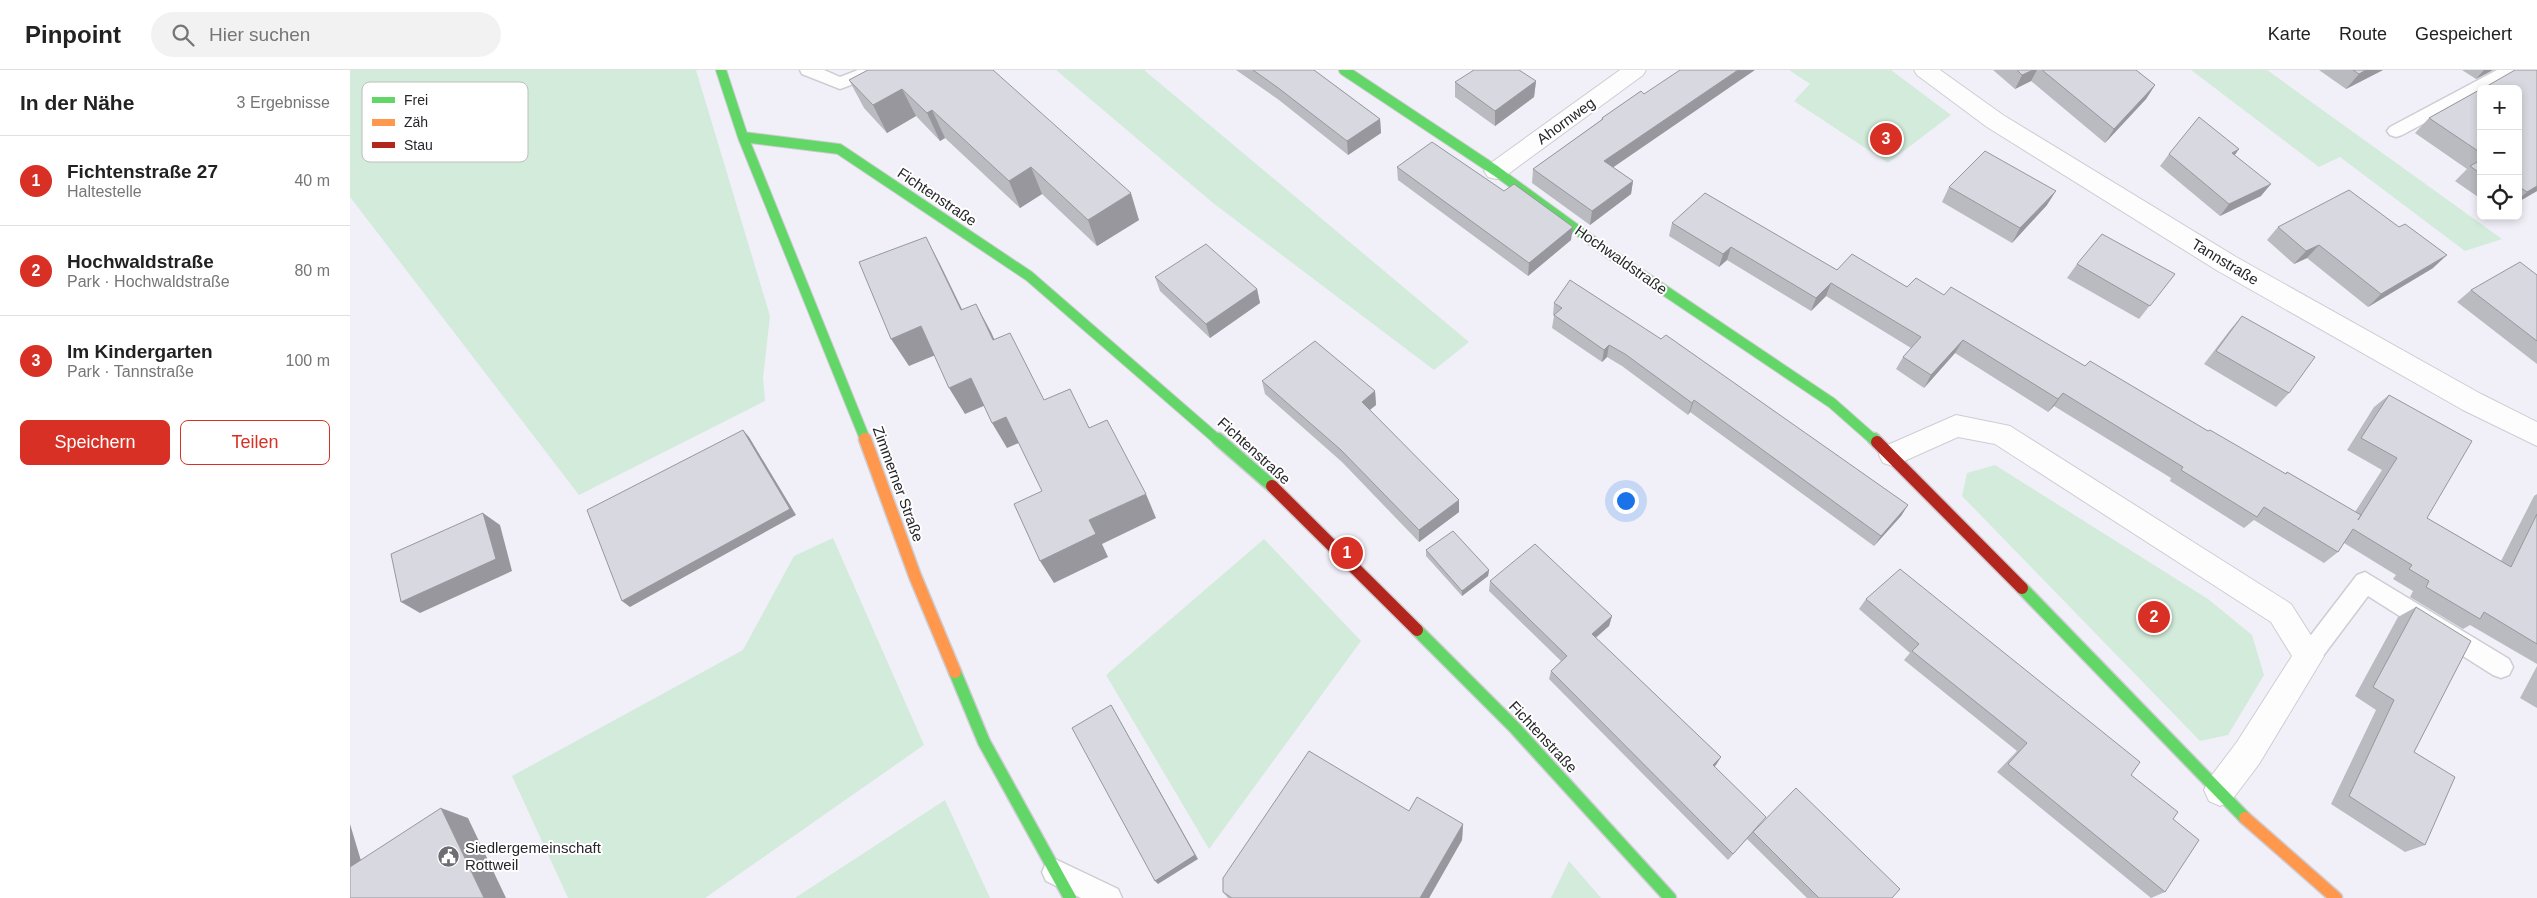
<!DOCTYPE html>
<html lang="de">
<meta charset="utf-8">
<style>
body{margin:0;font-family:Helvetica,sans-serif;background:#f2f2f2;color:#222}
.controls{position:absolute;right:15px;top:15px;display:grid;overflow:hidden;border-radius:8px;box-shadow:0 2px 8px #0003}
.controls button{width:45px;height:45px;display:grid;place-items:center;padding:0;border:0;border-bottom:1px solid #e0e0e0;background:#fff;color:#222;font:25px sans-serif}
.you{position:absolute;left:1275px;top:430px;width:18px;height:18px;margin:-12px;border:4px solid #fff;border-radius:50%;background:#1a73e8;box-shadow:0 0 0 8px #1a73e833}
.badge{display:grid;place-items:center;width:32px;height:32px;border-radius:50%;background:#d93025;color:#fff;font-size:16px;font-weight:700}
.pin{position:absolute;translate:-50% -50%;border:2px solid #fff;box-shadow:0 1px 5px #0006}
.list{margin:0;padding:0;list-style:none}
h2{display:flex;justify-content:space-between;align-items:center;height:65px;margin:0;padding:0 20px;font-size:21px}
h2 small{font-size:16px;font-weight:400;color:#767676}
.list li{display:grid;grid-template-columns:32px 1fr auto;gap:15px;align-items:center;box-sizing:border-box;height:90px;padding:0 20px;border-top:1px solid #e0e0e0}
.list b{display:block;font-size:19px;white-space:nowrap}
.list p{margin:0;font-size:16px;white-space:nowrap;color:#767676}
.list em{font-size:16px;font-style:normal;color:#767676}
.actions{display:flex;gap:10px;padding:15px 20px}
.actions a{flex:1;padding:11px 0;border:1px solid #d93025;border-radius:8px;text-align:center;font-size:18px;color:#d93025}
.actions .main{background:#d93025;color:#fff}
.icon{flex:none;width:28px;height:28px;fill:none;stroke:currentColor;stroke-width:2;stroke-linecap:round;stroke-linejoin:round}
.map{position:relative;flex:none;width:2187px;height:828px;overflow:hidden}
header{display:flex;align-items:center;gap:30px;box-sizing:border-box;height:70px;padding:0 25px;background:#fff;border-bottom:1px solid #e0e0e0}
header strong{font-size:24px}
nav{display:flex;gap:28px;margin-inline-start:auto;font-size:18px}
.search{width:350px;height:45px;background:#f2f2f2;display:flex;align-items:center;gap:12px;box-sizing:border-box;padding:0 18px;border-radius:28px;color:#767676;font-size:19px}
main{display:flex}
aside{flex:1;background:#fff}
.map>svg:first-child{display:block}
</style>
<header>
<strong>Pinpoint</strong>
<div class="search"><svg class="icon" aria-label="search" viewBox="0 0 24 24"><circle cx="10" cy="10" r="6"/><path d="M15 15l6 6"/></svg>Hier suchen</div>
<nav><a>Karte</a><a>Route</a><a>Gespeichert</a></nav>
</header>
<main>
<aside>
<h2>In der Nähe<small>3 Ergebnisse</small></h2>
<ul class="list">
<li><span class="badge">1</span><div><b>Fichtenstraße 27</b><p>Haltestelle</p></div><em>40 m</em></li>
<li><span class="badge">2</span><div><b>Hochwaldstraße</b><p>Park · Hochwaldstraße</p></div><em>80 m</em></li>
<li><span class="badge">3</span><div><b>Im Kindergarten</b><p>Park · Tannstraße</p></div><em>100 m</em></li>
</ul>
<div class="actions"><a class="main">Speichern</a><a>Teilen</a></div>
</aside>
<div class="map">
<svg width="2187" height="828" viewBox="0 0 2187 828">
<rect width="100%" height="100%" fill="#f1f0f8"/>
<path fill="#d2ebda" d="M0 0H346L420 246 413 308 415 331 229 425 0 127Z
M706 0H794L1119 272 1084 300 863 133Z
M1439 0H1541L1601 45 1538 93 1444 31 1460 14Z
M1841 0H1917L2152 169 2115 181 1990 87 1969 97Z
M1645 395 1858 529 1902 565 1914 605 1878 665 1850 671 1612 426 1617 403Z
M483 468 574 675 355 828H218L162 706 393 580 444 486Z
M914 469 1011 571 859 779 756 605Z
M595 730 640 828H445Z
M1219 791 1251 828H1201Z"/>
<g fill="none" stroke-linecap="round" stroke-linejoin="round">
<defs>
<path id="lane" d="M450 0H474L490 7 508 0H533L531 4 490 19 452 4Z
M2147 0H2169L2167 4 2139 19H2131V23L2052 65 2046 67 2040 65 2037 61 2040 57Z
M2015 502 2159 589 2163 597 2159 605 2151 608 2143 605 2018 526 1967 594 1959 597 1951 594 1947 586 1951 578 2007 505Z
M705 789 768 819 772 828H731L696 811 692 802 696 793Z"/>
<path id="street" d="M1270 0H1296L1293 5 1154 107 1146 109 1138 107 1134 101 1138 95Z
M1564 0H1590L1653 45 1886 187 2131 324 2187 352V376L2113 340 1868 201 1637 57 1567 5Z
M1606 345 1660 356 1941 534 1974 586 1909 694 1881 731 1870 736 1859 731 1854 720 1859 709 1887 672 1942 586 1921 552 1645 374 1608 367 1543 396 1533 393 1529 385 1533 377Z"/>
<path id="fast-far1" d="M371 0 393 67 515 369
M994 0 1146 101 1256 181 1482 333 1525 371
M393 67 489 79 679 206 869 371"/>
<path id="fast" d="M868 369 922 416
M1524 369 1527 372
M1672 518 1895 748
M1067 560 1164 657 1320 828
M605 602 634 672 720 828"/>
<path id="slow" d="M515 369 565 506 605 602
M1895 748 1986 828"/>
<path id="jam" d="M1527 372 1672 518
M922 416 1067 560"/>
</defs>
<use href="#lane" stroke="#cecdd3" stroke-width="3"/>
<use href="#street" stroke="#cecdd3" stroke-width="2"/>
<use href="#fast-far1" stroke="#cecdd3" stroke-width="12"/>
<use href="#fast" stroke="#cecdd3" stroke-width="15"/>
<use href="#slow" stroke="#cecdd3" stroke-width="15"/>
<use href="#jam" stroke="#cecdd3" stroke-width="15"/>
<use href="#lane" fill="#fdfdfe" fill-rule="evenodd"/>
<use href="#street" fill="#fdfdfe" fill-rule="evenodd"/>
<use href="#fast-far1" stroke="#63d668" stroke-width="10"/>
<use href="#fast" stroke="#63d668" stroke-width="12"/>
<use href="#slow" stroke="#ff974d" stroke-width="12"/>
<use href="#jam" stroke="#b3261e" stroke-width="12"/>
</g>
<path fill="#babac1" d="M518 0 789 150 747 176 692 124 670 138 595 68 590 71 566 46 537 63 514 38 499 10Z
M886 0H964L1030 49 1031 63 998 85 929 30Z
M1643 0H1786L1805 15 1796 29 1755 73 1681 11 1665 19Z
M1969 0H2033L1996 19Z
M2112 0H2143L2126 9Z
M2187 0V121L2168 132V19Z
M1186 11 1184 27 1145 56 1105 27V12Z
M2131 19V129L2105 111 2117 99 2065 63 2079 48Z
M1291 21 1263 97 1283 111 1281 124 1240 155 1182 113 1183 99 1251 50 1252 48Z
M1819 84 1911 126 1870 146 1810 96Z
M1047 97 1154 121 1221 170 1178 206 1048 110Z
M1599 117 1697 135 1662 173 1592 132Z
M1322 153 1487 200 1594 225 1735 296 1858 361 1935 404 1937 402 2005 442 2032 400 1997 380 2024 337 2039 325 2077 448 2151 491 2184 426 2187 424V594L2120 555 2113 559 2060 527 2063 521 2043 509 2046 505 1994 473 1988 482 1974 493 1904 450 1894 458 1820 411 1821 408 1704 336 1698 342 1605 283 1574 318 1546 299 1553 287 1561 278 1476 226 1461 241 1377 190 1369 197 1319 166Z
M1928 157 2083 198 2018 237 1957 188 1944 194 1917 170Z
M1727 194 1825 204 1789 249 1717 208Z
M2187 205V294L2107 232 2121 220Z
M805 207 907 219 910 233 860 268 810 221Z
M1204 233 1558 435 1551 446 1524 476 1340 342 1338 345 1272 296 1257 287 1252 292 1202 258 1204 246 1203 245Z
M1892 246 1939 323 1926 337 1854 294 1880 260Z
M912 311 1025 321 1026 335 1020 340 1109 442 1069 472 992 392 915 324Z
M1076 480 1139 500 1138 506 1112 526 1076 486Z
M1140 511 1262 546 1259 556 1246 568 1371 687 1364 697 1406 758 1542 828H1457L1397 769 1378 790 1199 609 1201 601 1211 591 1139 521Z
M1516 529 1781 705 1823 749 1815 822 1801 828 1647 702 1667 681 1554 590 1560 583 1509 539Z
M2066 537 2064 682 2075 775 2055 782 1981 734 2026 640 2005 626 2048 547Z
M2187 596V638L2170 628Z
M1059 741 1113 754 1112 770 1079 828H878L873 822Z"/>
<path fill="#97979d" d="M1388 0H1405L1252 105 1254 91Z
M1683 0H1687L1681 11 1665 19 1672 5Z
M2016 0H2033L1996 19 2009 4Z
M2134 0H2143L2126 9Z
M1186 11 1184 27 1145 56V41Z
M1805 15 1796 29 1755 73 1764 59Z
M552 19 566 46 537 63 523 35Z
M582 40 595 68 590 71 577 43Z
M1030 49 1031 63 998 85 997 71Z
M1889 79 1880 92 1882 83Z
M681 97 692 124 670 138 659 111Z
M1283 111 1281 124 1240 155 1242 141Z
M1921 114 1911 126 1870 146 1879 134Z
M2187 116V121L2168 132V130L2177 122Z
M1706 121 1697 135 1662 173 1670 158Z
M781 123 789 150 747 176 738 150Z
M1223 157 1221 170 1178 206 1179 193Z
M576 167 591 196 626 268 611 240Z
M1969 175 1957 188 1944 194 1956 181Z
M1381 177 1377 190 1369 197 1373 184Z
M2097 185 2083 198 2018 237 2031 224Z
M1481 213 1476 226 1461 241 1466 228Z
M907 219 910 233 860 268 856 254Z
M626 234 641 262 657 297 643 270Z
M571 256 588 284 559 296 541 269Z
M1613 270 1605 283 1574 318 1581 305Z
M1259 275 1257 287 1252 292 1254 280Z
M621 308 636 335 615 344 599 318Z
M1025 321 1026 335 1013 345 1012 332Z
M1713 323 1704 336 1698 342 1708 329Z
M1344 330 1340 342 1338 345 1342 333Z
M656 347 671 372 657 378 642 353Z
M393 360 399 367 446 445 280 537 272 531Z
M796 424 806 448 752 474 758 487 704 513 690 491 739 450Z
M1109 430V442L1069 472V460Z
M1558 435 1551 446 1524 476 1531 466Z
M133 443 150 455 162 501 70 543 51 532Z
M1139 500 1138 506 1112 526V521Z
M1262 546 1259 556 1239 573 1242 564Z
M761 635 848 789 808 814 805 811Z
M1371 687 1366 695 1358 703 1363 695Z
M91 738 118 748 156 828H134Z
M0 754 18 814 0 809Z
M1113 754 1112 770 1079 828H1070Z"/>
<path fill="#d8d8e0" stroke="#97979d" d="M518 0H643L781 123 738 150 681 97 659 111 582 40 577 43 552 19 523 35 499 10Z
M903 0H964L1030 49 997 71 927 17Z
M1124 0H1169L1186 11 1145 41 1105 12Z
M1330 0H1388L1254 91 1283 111 1242 141 1183 99 1253 49 1252 48 1291 21 1294 24Z
M1667 0H1683L1672 5Z
M1692 0H1786L1805 15 1764 59Z
M2003 0H2016L2009 4Z
M2165 0H2187V116L2177 122 2168 116V19H2132Z
M2131 19V83L2079 48Z
M1849 47 1889 79 1882 83 1921 114 1879 134 1819 84Z
M1082 72 1154 121 1164 114 1223 157 1179 193 1047 97Z
M1635 81 1706 121 1670 158 1599 117Z
M2131 90V104L2120 96Z
M1999 120 2049 157 2055 154 2097 185 2031 224 1969 175 1956 181 1928 157Z
M1355 123 1487 200 1502 184 1557 217 1566 208 1594 225 1601 217 1735 296 1740 291 1858 361 1860 360 1936 404 1937 402 2011 445 2008 450 2047 388 2011 368 2039 325 2122 371 2077 448 2161 497 2187 444V574L2134 542 2130 549 2076 517 2079 511 2059 499 2062 495 2003 459 1988 482 1914 437 1907 447 1831 400 1833 397 1713 323 1708 329 1613 270 1581 305 1553 287 1571 267 1481 213 1466 228 1381 177 1373 184 1322 153Z
M1752 164 1825 204 1800 236 1727 194Z
M576 167 611 240 626 234 643 270 660 263 694 330 720 319 739 358 757 350 796 424 739 450 746 464 690 491 664 434 692 421 656 347 642 353 621 308 599 318 571 256 541 269 509 192Z
M856 174 907 219 856 254 805 207Z
M2170 192 2187 205V271L2121 220Z
M1220 210 1311 269 1316 265 1558 435 1531 466 1344 330 1342 333 1275 284 1259 275 1254 280 1204 245 1212 238 1204 233Z
M1892 246 1965 287 1939 323 1866 281Z
M965 271 1025 321 1012 332 1109 430 1069 460 991 380 912 311Z
M393 360 440 439 272 531 237 440Z
M133 443 146 489 51 532 41 484Z
M1103 461 1139 500 1112 521 1076 480Z
M1185 474 1262 546 1242 564 1371 687 1363 695 1416 747 1383 784 1201 601 1217 586 1140 511Z
M1550 499 1790 692 1781 705 1828 742 1823 749 1849 770 1815 822 1658 694 1677 673 1562 581 1569 574 1516 529Z
M2066 537 2121 571 2064 682 2105 707 2075 775 1999 726 2044 630 2023 617Z
M761 635 845 785 805 811 722 658Z
M959 681 1059 741 1067 727 1113 754 1070 828H882L873 822V808Z
M1446 718 1550 819 1542 828H1469L1403 762Z
M91 738 134 828H0V797Z"/>
<defs>
<symbol id="civic-disc" viewBox="-11 -11 22 22"><circle r="9.5" fill="#6e6d73" stroke="#fff"/><path d="M-.6-6.5H3V-4.5H.6V-3L4-1V1h2V6H-6V1h2V-1L-.6-3ZM-1.2 2.5V6h2.4V2.5Z" fill="#fff"/></symbol>
</defs>
<g fill-rule="evenodd">
<use href="#civic-disc" x="86" y="774" width="25" height="25"/>
</g>
<g text-anchor="middle" stroke-width="4" stroke-linejoin="round" paint-order="stroke">
<g font-size="15" fill="#27262b" stroke="#fff">
<text transform="translate(1216 51) rotate(-36)" y="5">Ahornweg</text>
<text transform="translate(587 127) rotate(34)" y="5">Fichtenstraße</text>
<text transform="translate(1271 190) rotate(35)" y="5">Hochwaldstraße</text>
<text transform="translate(1875 192) rotate(31)" y="5">Tannstraße</text>
<text transform="translate(904 381) rotate(42)" y="5">Fichtenstraße</text>
<text transform="translate(548 414) rotate(70)" y="5">Zimmerner Straße</text>
<text transform="translate(1193 667) rotate(47)" y="5">Fichtenstraße</text>
</g>
<g font-size="15" fill="#27262b" stroke="#fff" text-anchor="start">
<text x="115" y="783">Siedlergemeinschaft<tspan x="115" dy="17">Rottweil</tspan></text>
</g>
</g>
<rect x="12" y="12" width="166" height="80" rx="8" fill="#fff" stroke="#bebebf" stroke-width="1"/>
<rect x="22" y="27" width="23" height="6" fill="#63d668"/>
<rect x="22" y="49" width="23" height="7" fill="#ff974d"/>
<rect x="22" y="72" width="23" height="6" fill="#b3261e"/>
<g font-size="14" fill="#27262b">
<text x="54" y="35">Frei</text>
<text x="54" y="57">Zäh</text>
<text x="54" y="80">Stau</text>
</g>
</svg>
<div class="controls">
<button>+</button>
<button>−</button>
<button><svg class="icon" aria-label="locate" viewBox="0 0 24 24"><circle cx="12" cy="12" r="6"/><path d="M12 2v4M12 18v4M2 12h4M18 12h4"/></svg></button>
</div>
<div class="you"></div>
<div class="pin badge" style="left:997px;top:483px">1</div>
<div class="pin badge" style="left:1804px;top:547px">2</div>
<div class="pin badge" style="left:1536px;top:69px">3</div>
</div>
</main>
